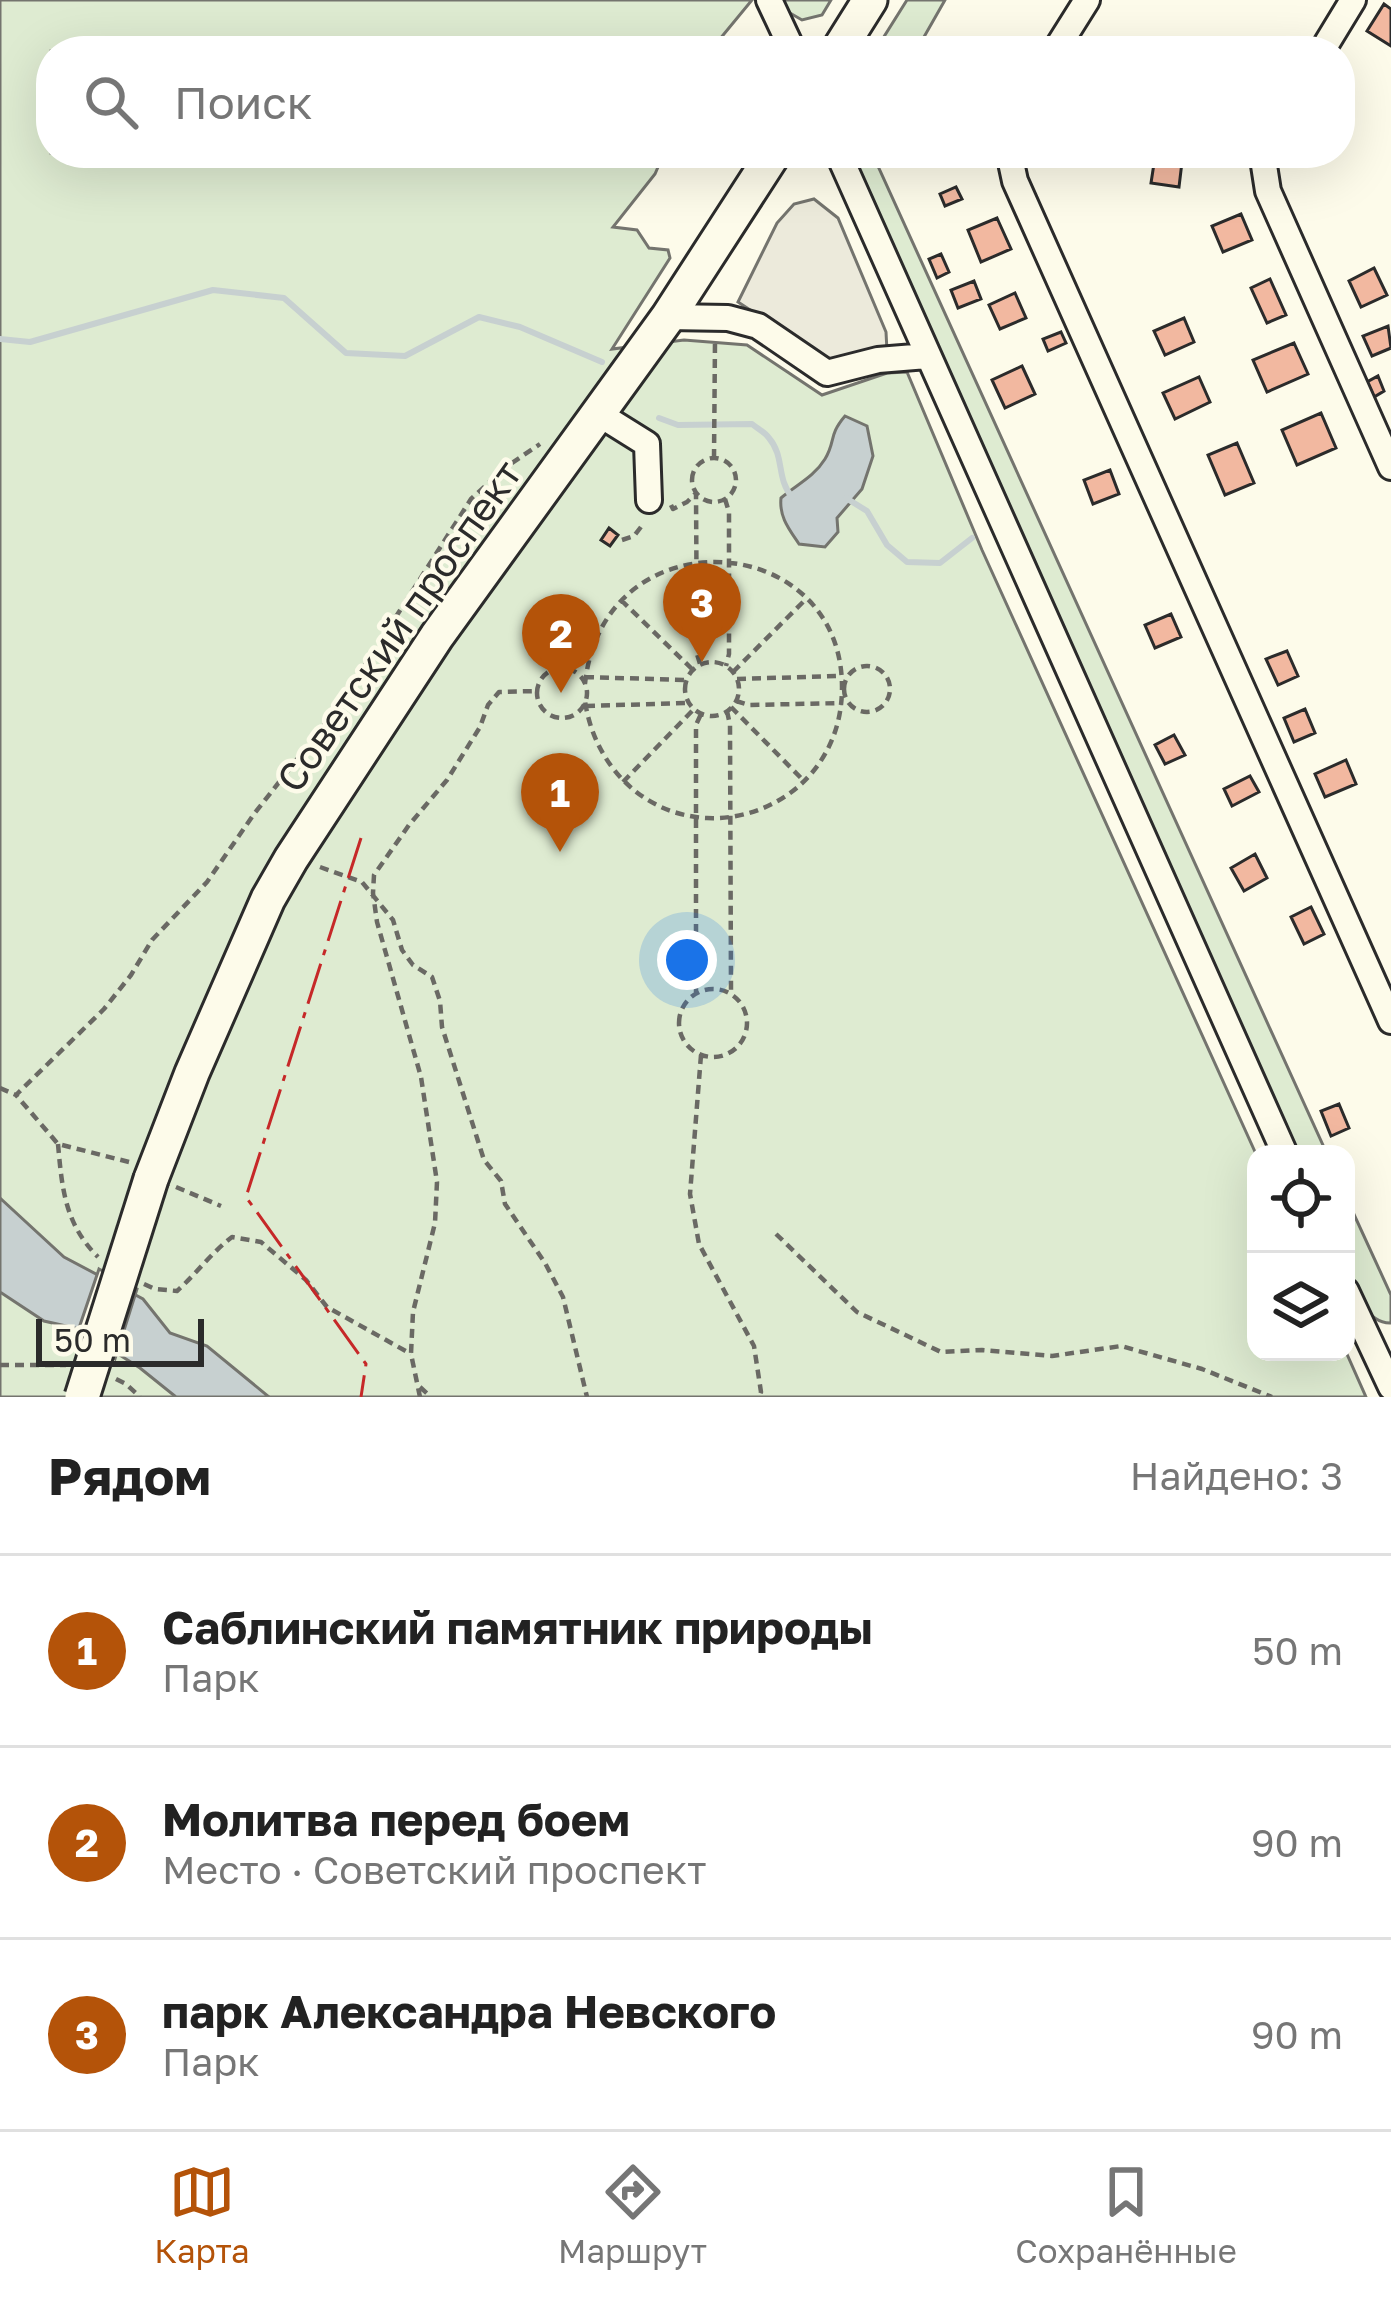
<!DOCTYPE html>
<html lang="ru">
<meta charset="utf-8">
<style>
body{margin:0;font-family:"Golos Text",sans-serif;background:#f6f6f6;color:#222}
.controls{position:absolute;right:36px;bottom:36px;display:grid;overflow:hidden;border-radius:24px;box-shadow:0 12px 48px #0002}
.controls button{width:108px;height:108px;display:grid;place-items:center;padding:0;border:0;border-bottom:3px solid #e0e0e0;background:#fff;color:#222;font:60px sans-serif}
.scale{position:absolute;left:36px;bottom:30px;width:168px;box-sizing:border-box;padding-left:12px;border:6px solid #2b2b2b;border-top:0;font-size:33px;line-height:42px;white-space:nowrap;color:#2b2b2b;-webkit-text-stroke:9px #fdfbea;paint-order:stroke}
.you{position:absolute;left:687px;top:960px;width:42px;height:42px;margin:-30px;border:9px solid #fff;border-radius:50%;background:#1a73e8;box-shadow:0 0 0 18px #1a73e833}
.badge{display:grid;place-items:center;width:78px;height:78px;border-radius:50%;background:#b45309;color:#fff;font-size:39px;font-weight:700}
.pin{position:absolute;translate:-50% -99px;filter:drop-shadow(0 3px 6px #0008)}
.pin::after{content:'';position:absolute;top:63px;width:42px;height:36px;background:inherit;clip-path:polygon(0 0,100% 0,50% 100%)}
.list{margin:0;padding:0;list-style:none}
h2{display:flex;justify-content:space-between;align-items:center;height:156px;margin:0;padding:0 48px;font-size:51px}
h2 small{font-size:39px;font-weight:400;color:#767676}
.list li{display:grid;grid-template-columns:78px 1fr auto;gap:36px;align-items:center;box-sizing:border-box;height:192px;padding:0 48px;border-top:3px solid #e0e0e0}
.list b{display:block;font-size:45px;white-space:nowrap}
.list p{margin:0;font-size:39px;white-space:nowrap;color:#767676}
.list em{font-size:39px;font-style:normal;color:#767676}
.icon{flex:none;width:66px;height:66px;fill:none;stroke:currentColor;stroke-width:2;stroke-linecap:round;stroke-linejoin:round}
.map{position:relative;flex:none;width:1391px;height:1397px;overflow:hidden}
.search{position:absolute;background:#fff;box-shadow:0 12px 48px #0002;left:36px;right:36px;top:36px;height:132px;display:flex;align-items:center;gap:30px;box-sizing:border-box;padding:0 42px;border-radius:48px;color:#767676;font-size:45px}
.sheet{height:732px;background:#fff}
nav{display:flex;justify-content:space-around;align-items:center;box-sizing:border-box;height:168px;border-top:3px solid #e0e0e0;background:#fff;font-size:33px;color:#767676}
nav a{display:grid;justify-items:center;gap:6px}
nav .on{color:#b45309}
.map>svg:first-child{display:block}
</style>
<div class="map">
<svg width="1391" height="1397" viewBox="0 0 1391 1397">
<rect width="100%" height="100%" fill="#fdfbea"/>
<path fill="#deebd1" stroke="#74746e" stroke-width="3" d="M0 0H752L710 51H51V153H664L655 174 613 227 637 230 649 248 668 250 670 258 612 349 684 340 747 345 822 395 887 373 907 372 982 550 1256 1154V1352H1346L1366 1397H0Z
M779 0H831L822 15 802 20 783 9Z
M907 0H945L916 51H875Z
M851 153H872L1327 1154H1295Z
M1346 1197 1391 1295V1323C1367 1324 1350 1288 1346 1266 1342 1245 1346 1219 1346 1197Z"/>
<path fill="#eceadb" stroke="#74746e" stroke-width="3" d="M814 199 838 218 886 332 887 351 832 364 738 302 777 223 794 204Z"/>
<path fill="#c7d0d0" stroke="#74746e" stroke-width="3" d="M845 416 867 426 873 456 862 489 837 518 838 532 825 547 799 544C789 529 779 517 781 498 796 485 814 477 825 459 836 441 828 436 845 416Z
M0 1198 64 1257 143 1299 170 1333 207 1346 269 1397H176L140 1368 79 1329 44 1321 0 1292Z"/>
<path fill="#fdfbea" stroke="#74746e" stroke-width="3" d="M99 1269 137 1289 115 1359 77 1334Z"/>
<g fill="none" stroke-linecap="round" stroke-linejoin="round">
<path stroke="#c7d0d0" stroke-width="6" d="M0 339 30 342 213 290 284 298 346 353 405 356 479 317 520 327 602 362
M659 418 678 425 752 424C758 429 765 432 769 438 785 457 776 478 792 497
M846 498 867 511 887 545 907 562 940 563 972 538"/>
</g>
<path fill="#f2b8a0" stroke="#2b2b2b" stroke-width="3" d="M1384 4 1391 9V46L1367 31Z
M1155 157 1182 162 1179 187 1151 183Z
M956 187 962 199 945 206 940 194Z
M1241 214 1252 240 1223 252 1212 226Z
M997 218 1011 249 981 262 968 230Z
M941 254 949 272 937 278 929 259Z
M1374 268 1387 295 1361 307 1349 281Z
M1270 279 1286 315 1267 323 1251 288Z
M974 281 981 299 958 308 951 290Z
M1015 293 1026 318 1000 329 989 305Z
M1184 318 1194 342 1165 355 1154 331Z
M1388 326 1391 348 1372 356 1363 336Z
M1061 332 1066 343 1048 351 1043 339Z
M1294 343 1308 374 1267 392 1253 360Z
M1022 366 1035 394 1005 408 992 380Z
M1378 376 1384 391 1374 397 1367 382Z
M1199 377 1210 402 1175 419 1163 393Z
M1321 413 1336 448 1297 465 1282 430Z
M1237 443 1254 483 1225 495 1208 455Z
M1110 470 1119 494 1093 504 1084 480Z
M609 528 618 535 610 546 601 540Z
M1171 614 1181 637 1155 648 1145 625Z
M1287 651 1298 676 1278 685 1266 659Z
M1305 709 1315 733 1294 742 1284 718Z
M1174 735 1185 755 1165 764 1155 745Z
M1346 760 1356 784 1325 797 1315 774Z
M1250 776 1259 792 1232 806 1224 789Z
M1255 854 1267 878 1244 891 1231 868Z
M1311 907 1324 934 1304 944 1291 917Z
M1339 1104 1349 1128 1331 1136 1321 1111Z"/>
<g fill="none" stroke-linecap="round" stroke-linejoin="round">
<defs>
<path id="minor" d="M769 0 793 51
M1055 51 1087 0
M1322 51 1353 0
M838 153 1285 1154
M1009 153 1015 181 1391 1021
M1265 153 1263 159 1268 191 1391 467
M668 317 728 318 758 326 827 373 878 360 927 356
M599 414 647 444 649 500
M1346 1291 1391 1387"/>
<path id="major" d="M838 51 870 0
M151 1179 192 1073 268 899 291 859 437 636 668 317 774 153"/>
</defs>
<use href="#minor" stroke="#2b2b2b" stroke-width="30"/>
<use href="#major" stroke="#2b2b2b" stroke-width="39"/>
<path stroke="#6a6964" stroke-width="4.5" stroke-dasharray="9 6" stroke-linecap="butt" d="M714 458 715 341
M692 480a22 22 0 1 1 44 0a22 22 0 1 1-44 0Z
M725 499 729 512V654L726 666
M671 505 673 509 687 502 696 493 697 654 700 664
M622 540 634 536 644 523
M621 600 693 670
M685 689a27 27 0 1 1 54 0a27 27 0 1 1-54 0Z
M844 689a23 23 0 1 1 46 0a23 23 0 1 1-46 0Z
M537 693a25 25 0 1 1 50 0a25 25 0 1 1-50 0Z
M733 672 805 600
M585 677 686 680
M737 679 839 676
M585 684C603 513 842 529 842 687 842 715 835 741 818 765 793 800 750 820 707 818 642 815 594 764 585 701
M736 701 749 705 843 703
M586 706 688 703
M731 707 803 780
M727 711 730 725 731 992
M623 782 694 709
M320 867 362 882 393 920 402 950 413 965 432 977 440 1001 442 1027 484 1160 501 1181 505 1204 545 1263 563 1297 587 1397
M679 1023a34 34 0 1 1 68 0a34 34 0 1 1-68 0Z
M696 993V725L701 714
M701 1055 690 1194 699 1244 754 1346 761 1392 759 1397
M0 1088 16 1095
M58 1144C62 1189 65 1224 98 1257
M129 1162 58 1144 16 1095 104 1009 131 975 152 940 207 882 254 814 339 706 471 499 506 467 540 444
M176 1187 221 1206
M776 1234 857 1312 941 1352 982 1350 1052 1356 1121 1346 1202 1369 1272 1397
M144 1284 155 1289 177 1291C197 1273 211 1253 232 1237L261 1242 306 1280 327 1307 411 1354
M0 1365H66
M116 1379 126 1384 140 1397
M420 1387 431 1397
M420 1397 411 1354 413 1312 435 1223 437 1182 421 1077 377 922 373 893 374 875 409 825 447 780 480 727 488 705 499 692 537 691"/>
<use href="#minor" stroke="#fdfbea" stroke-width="24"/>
<use href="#major" stroke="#fdfbea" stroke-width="33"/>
<defs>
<path id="major-bridge" d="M82 1397 151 1179"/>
</defs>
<use href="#major-bridge" stroke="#2b2b2b" stroke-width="39" stroke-linecap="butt"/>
<use href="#major-bridge" stroke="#fdfbea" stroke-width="33"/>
<path stroke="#c62828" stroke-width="3" stroke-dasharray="42 9 6 9" stroke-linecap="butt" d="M361 838 246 1197 366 1364 361 1397"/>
</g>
<g text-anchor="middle" stroke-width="9" stroke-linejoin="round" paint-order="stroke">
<g font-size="39" fill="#2b2b2b" stroke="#fdfbea">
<text transform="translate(399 626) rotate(-55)" y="14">Советский проспект</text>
</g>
</g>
</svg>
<div class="controls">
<button><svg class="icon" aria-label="locate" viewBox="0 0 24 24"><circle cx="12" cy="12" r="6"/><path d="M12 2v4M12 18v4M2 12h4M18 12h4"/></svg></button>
<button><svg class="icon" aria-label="layers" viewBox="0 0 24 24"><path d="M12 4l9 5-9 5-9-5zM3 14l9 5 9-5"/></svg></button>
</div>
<div class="scale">50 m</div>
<div class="you"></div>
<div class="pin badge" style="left:560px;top:852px">1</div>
<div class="pin badge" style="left:561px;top:693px">2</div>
<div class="pin badge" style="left:702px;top:662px">3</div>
<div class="search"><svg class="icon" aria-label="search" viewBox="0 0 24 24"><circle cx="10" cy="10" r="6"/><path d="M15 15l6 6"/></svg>Поиск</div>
</div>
<section class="sheet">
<h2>Рядом<small>Найдено: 3</small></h2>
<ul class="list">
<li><span class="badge">1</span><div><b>Саблинский памятник природы</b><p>Парк</p></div><em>50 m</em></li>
<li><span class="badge">2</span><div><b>Молитва перед боем</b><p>Место · Советский проспект</p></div><em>90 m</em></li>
<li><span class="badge">3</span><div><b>парк Александра Невского</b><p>Парк</p></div><em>90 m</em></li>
</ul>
</section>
<nav>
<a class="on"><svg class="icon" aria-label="map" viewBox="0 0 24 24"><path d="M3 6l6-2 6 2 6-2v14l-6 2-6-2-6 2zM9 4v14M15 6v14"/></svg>Карта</a>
<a><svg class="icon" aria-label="directions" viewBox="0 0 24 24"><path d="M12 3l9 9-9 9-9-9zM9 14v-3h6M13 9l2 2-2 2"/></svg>Маршрут</a>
<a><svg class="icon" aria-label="saved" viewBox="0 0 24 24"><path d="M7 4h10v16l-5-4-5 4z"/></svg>Сохранённые</a>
</nav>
